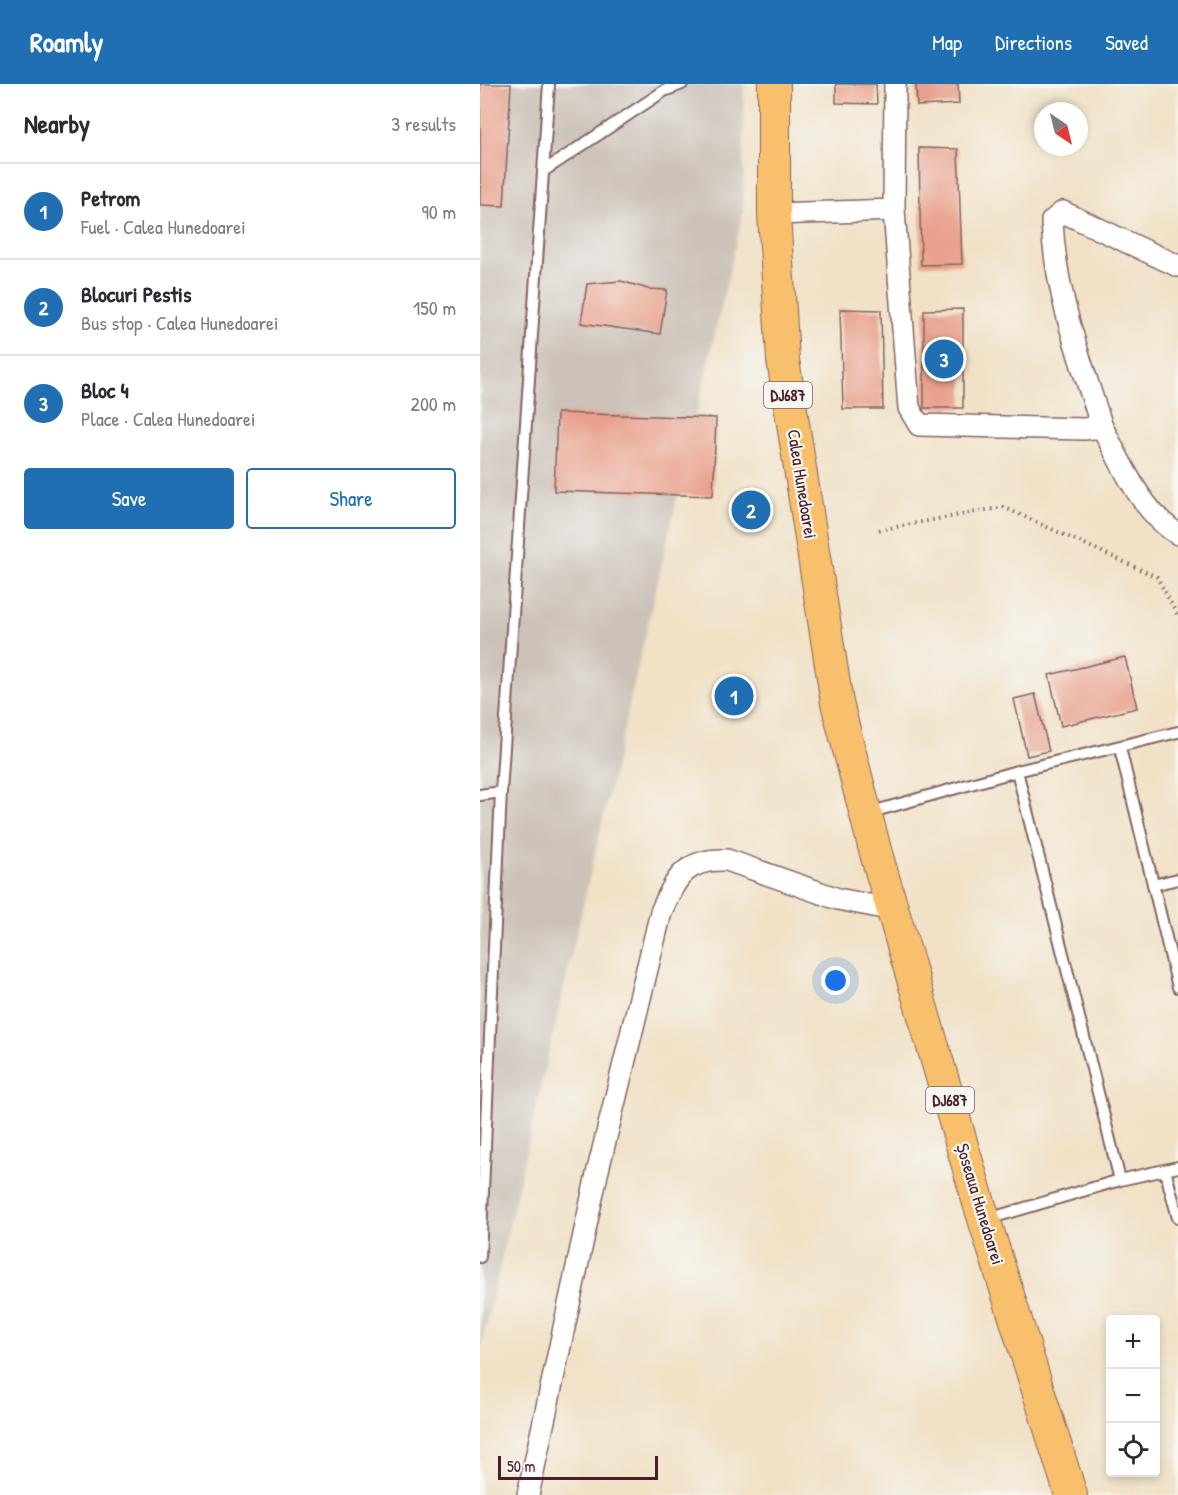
<!DOCTYPE html>
<meta charset="utf-8">
<style>
body{margin:0;font-family:"Patrick Hand",sans-serif;background:#f7f7f7;color:#2b2b33}
.controls{position:absolute;right:18px;bottom:18px;display:grid;overflow:hidden;border-radius:6px;box-shadow:0 3px 9px #0003}
.controls button{width:54px;height:54px;display:grid;place-items:center;padding:0;border:0;border-bottom:2px solid #e1e1e2;background:#fff;color:#2b2b33;font:30px sans-serif}
.compass{position:absolute;left:554px;top:18px;width:54px;height:54px;border-radius:50%;background:#fff;box-shadow:0 3px 9px #0003;rotate:145deg}
.scale{position:absolute;left:18px;bottom:15px;width:160px;box-sizing:border-box;padding-left:6px;border:3px solid #4a1f2b;border-top:0;font-size:16px;line-height:21px;white-space:nowrap;color:#4a1f2b;-webkit-text-stroke:4px #f6f6f2;paint-order:stroke}
.you{position:absolute;left:356px;top:897px;width:21px;height:21px;margin:-15px;border:4px solid #fff;border-radius:50%;background:#1a73e8;box-shadow:0 0 0 9px #1a73e833}
.badge{display:grid;place-items:center;width:39px;height:39px;border-radius:50%;background:#1f6fb2;color:#fff;font-size:20px;font-weight:700}
.pin{position:absolute;translate:-50% -50%;border:3px solid #fff;box-shadow:0 2px 6px #0006}
.list{margin:0;padding:0;list-style:none}
h2{display:flex;justify-content:space-between;align-items:center;height:78px;margin:0;padding:0 24px;font-size:26px}
h2 small{font-size:20px;font-weight:400;color:#7c7c81}
.list li{display:grid;grid-template-columns:39px 1fr auto;gap:18px;align-items:center;box-sizing:border-box;height:96px;padding:0 24px;border-top:2px solid #e1e1e2}
.list b{display:block;font-size:22px;white-space:nowrap}
.list p{margin:0;font-size:20px;white-space:nowrap;color:#7c7c81}
.list em{font-size:20px;font-style:normal;color:#7c7c81}
.actions{display:flex;gap:12px;padding:18px 24px}
.actions a{flex:1;padding:14px 0;border:2px solid #1f6fb2;border-radius:6px;text-align:center;font-size:21px;color:#1f6fb2}
.actions .main{background:#1f6fb2;color:#fff}
.icon{flex:none;width:33px;height:33px;fill:none;stroke:currentColor;stroke-width:2;stroke-linecap:round;stroke-linejoin:round}
.map{position:relative;flex:none;width:698px;height:1411px;overflow:hidden}
header{display:flex;align-items:center;gap:36px;box-sizing:border-box;height:84px;padding:0 30px;background:#1f6fb2;color:#fff}
header strong{font-size:28px}
nav{display:flex;gap:33px;margin-inline-start:auto;font-size:21px}
main{display:flex}
aside{flex:1;background:#fff}
.map>svg:first-child{display:block}
</style>
<header>
<strong>Roamly</strong>
<nav><a>Map</a><a>Directions</a><a>Saved</a></nav>
</header>
<main>
<aside>
<h2>Nearby<small>3 results</small></h2>
<ul class="list">
<li><span class="badge">1</span><div><b>Petrom</b><p>Fuel · Calea Hunedoarei</p></div><em>90 m</em></li>
<li><span class="badge">2</span><div><b>Blocuri Pestis</b><p>Bus stop · Calea Hunedoarei</p></div><em>150 m</em></li>
<li><span class="badge">3</span><div><b>Bloc 4</b><p>Place · Calea Hunedoarei</p></div><em>200 m</em></li>
</ul>
<div class="actions"><a class="main">Save</a><a>Share</a></div>
</aside>
<div class="map">
<svg width="698" height="1411" viewBox="0 0 698 1411">
<rect width="100%" height="100%" fill="#f6f6f2"/>
<filter id="ink" filterUnits="userSpaceOnUse"><feTurbulence type="fractalNoise" baseFrequency=".0167" numOctaves="2"/><feDisplacementMap in="SourceGraphic" scale="12" xChannelSelector="R" yChannelSelector="G"/><feConvolveMatrix kernelMatrix="1 2 1 2 8 2 1 2 1" color-interpolation-filters="sRGB"/></filter>
<filter id="wash" filterUnits="userSpaceOnUse"><feTurbulence type="fractalNoise" baseFrequency=".008" numOctaves="4" result="noise"/><feDisplacementMap in="SourceGraphic" scale="24" xChannelSelector="R" yChannelSelector="G"/><feGaussianBlur stdDeviation="1.35" result="paint"/><feColorMatrix in="noise" values="0 0 0 0 0 0 0 0 0 0 0 0 0 0 0 0 0 1.4 0 .05"/><feComposite in="paint" operator="in"/></filter>
<g filter="url(#wash)">
<rect width="100%" height="100%" fill="#f1e1c6"/>
<path fill="#ccc2b9" d="M0 0H264L263 128 0 1267Z"/>
<g id="blocks">
<path fill="#e9a18d" d="M0 0H31L24 122 0 121Z
M356 0H396L397 20 356 19Z
M436 0H478L479 20 437 22Z
M439 64 478 65 482 180 441 181Z
M141 197 168 205 187 206 180 250 101 239 107 200Z
M360 225 401 226 403 325H363Z
M483 225V324H444V226Z
M77 329 236 334 233 412 74 407Z
M645 573 657 624 581 642 569 591Z
M555 610 569 667 547 672 534 615Z"/>
</g>
</g>
<g filter="url(#ink)">
<use href="#blocks" fill-opacity="0" stroke="#846361" stroke-width="1.5"/>
<g fill="none" stroke-linecap="round" stroke-linejoin="round">
<defs>
<path id="lane" d="M65 86 184 7 202 0
M640 664 698 903
M537 687 640 1096 698 1083
M0 711 21 708
M388 729 537 687 698 648
M673 801 698 795
M685 1086 698 1134
M508 1135 640 1096
M0 1173 21 708 69 0"/>
<path id="street" d="M414 126 415 0
M294 130 414 126 429 324 439 341 604 345 622 343C642 380 661 428 698 450
M622 343C600 275 575 209 572 137L583 128 698 182
M48 1411 117 1090 181 828C196 794 205 774 247 776L358 815 414 826"/>
<path id="primary" d="M294 0V130L303 276 357 619 395 766 499 1119 591 1411"/>
</defs>
<use href="#lane" stroke="#846361" stroke-width="14"/>
<use href="#street" stroke="#846361" stroke-width="24"/>
<use href="#primary" stroke="#846361" stroke-width="34"/>
<path stroke="#846361" stroke-width="4" stroke-dasharray="1.5 4.5" stroke-linecap="butt" d="M399 446 523 423 677 493 698 532"/>
<use href="#lane" stroke="#fff" stroke-width="10"/>
<use href="#street" stroke="#fff" stroke-width="21"/>
<use href="#primary" stroke="#f8bf6c" stroke-width="32"/>
</g>
</g>
<g text-anchor="middle" stroke-width="4.5" stroke-linejoin="round" paint-order="stroke">
<g fill="#f6f6f2" stroke="#7e6067" stroke-width="1.5">
<rect x="284" y="298" width="48" height="26" rx="4.5"/>
<rect x="446" y="1003" width="48" height="26" rx="4.5"/>
</g>
<g font-size="16" font-weight="bold" fill="#4a1f2b">
<text x="308" y="317">DJ687</text>
<text x="470" y="1022">DJ687</text>
</g>
<g font-size="18" fill="#4a1f2b" stroke="#f6f6f2">
<text transform="translate(322 400) rotate(81)" y="6">Calea Hunedoarei</text>
<text transform="translate(500 1120) rotate(73)" y="6">Șoseaua Hunedoarei</text>
</g>
</g>
</svg>
<div class="controls">
<button>+</button>
<button>−</button>
<button><svg class="icon" aria-label="locate" viewBox="0 0 24 24"><circle cx="12" cy="12" r="6"/><path d="M12 2v4M12 18v4M2 12h4M18 12h4"/></svg></button>
</div>
<svg class="compass" viewBox="-18 -18 36 36"><path d="M0-13l5 13h-10z" fill="#e53935"/><path d="M0 13l5-13h-10z" fill="#7c7c81"/></svg>
<div class="scale">50 m</div>
<div class="you"></div>
<div class="pin badge" style="left:254px;top:612px">1</div>
<div class="pin badge" style="left:271px;top:426px">2</div>
<div class="pin badge" style="left:464px;top:275px">3</div>
</div>
</main>
